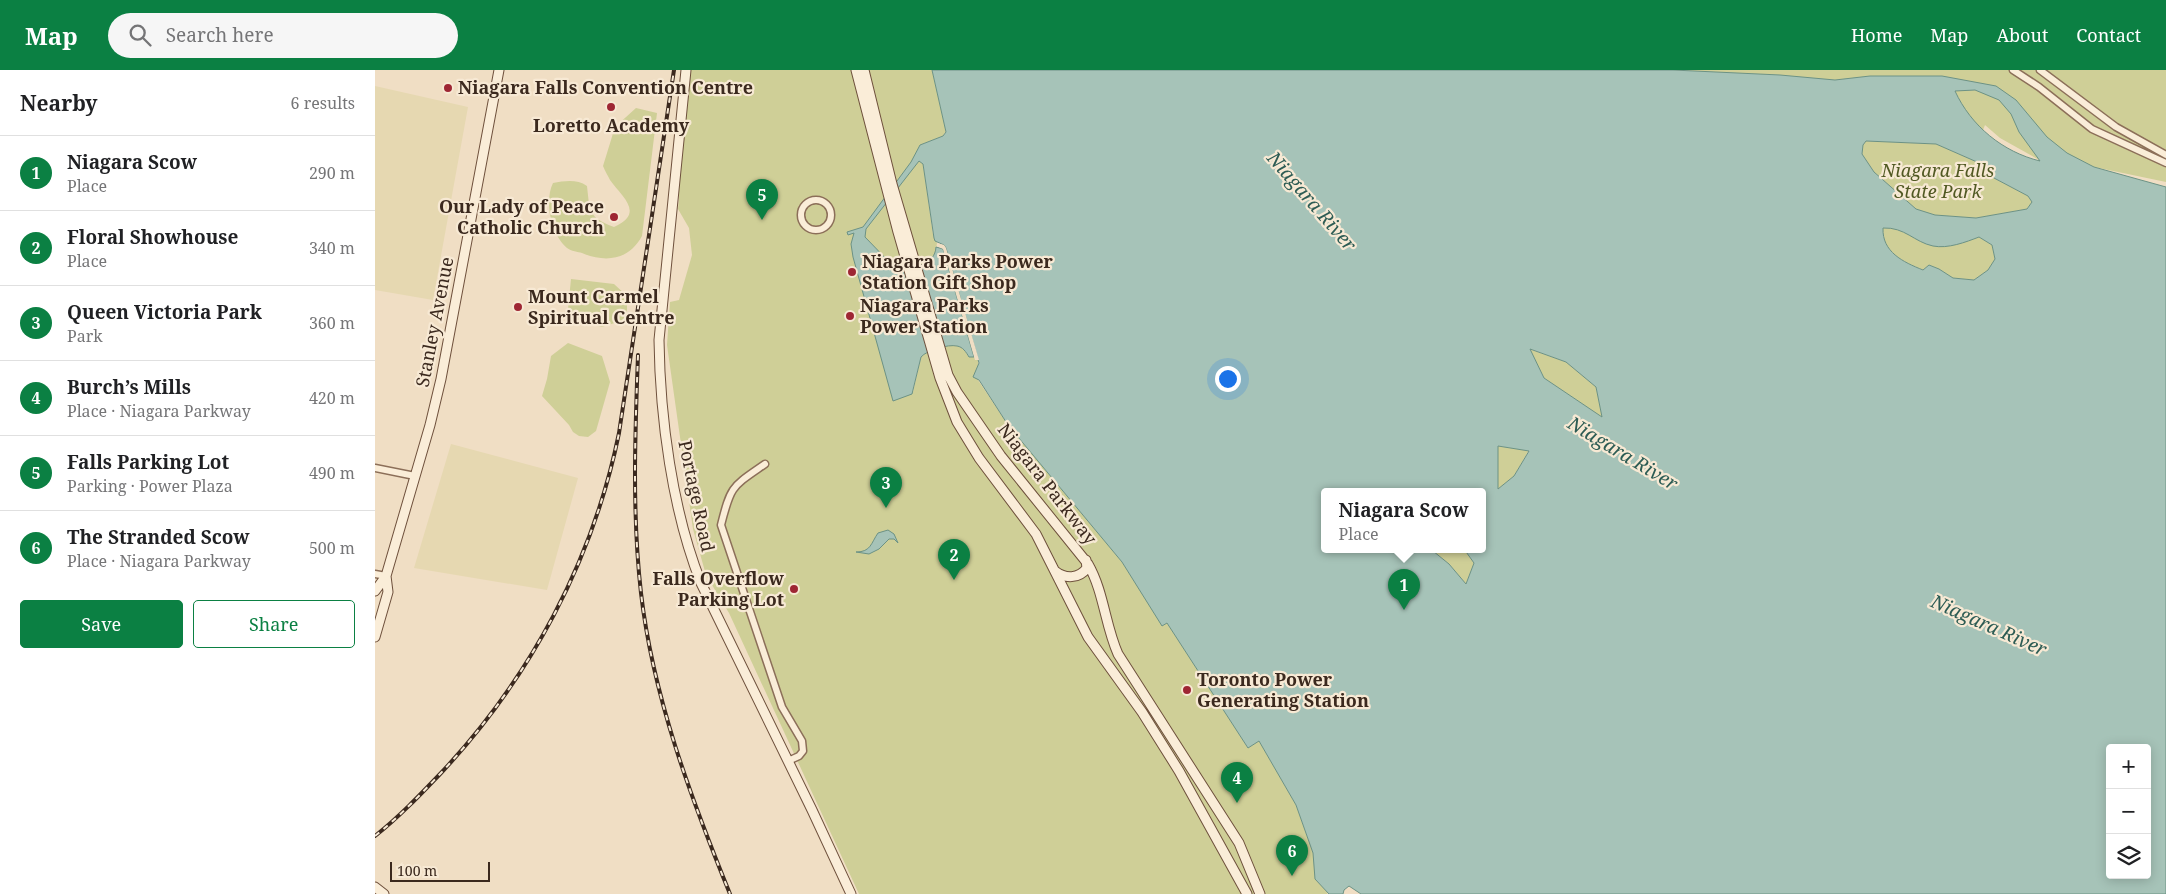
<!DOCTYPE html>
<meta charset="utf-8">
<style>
body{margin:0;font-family:"Noto Serif",serif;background:#f6f6f6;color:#202124}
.controls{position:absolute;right:15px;bottom:15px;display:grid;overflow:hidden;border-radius:5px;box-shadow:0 2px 12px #0003}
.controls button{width:45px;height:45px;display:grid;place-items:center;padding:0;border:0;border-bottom:1px solid #e0e0e0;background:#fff;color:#202124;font:25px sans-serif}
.scale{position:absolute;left:15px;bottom:12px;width:100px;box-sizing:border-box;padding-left:5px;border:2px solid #3b291e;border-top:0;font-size:14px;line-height:18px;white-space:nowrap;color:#3b291e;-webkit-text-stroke:4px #f7e9d4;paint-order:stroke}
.you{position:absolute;left:852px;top:308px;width:18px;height:18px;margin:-12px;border:4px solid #fff;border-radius:50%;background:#1a73e8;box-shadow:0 0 0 8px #1a73e833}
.badge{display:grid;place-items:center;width:32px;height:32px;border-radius:50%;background:#0b8043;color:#fff;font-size:16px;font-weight:700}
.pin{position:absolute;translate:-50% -41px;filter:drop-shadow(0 1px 2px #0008)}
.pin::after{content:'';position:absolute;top:26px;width:18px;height:15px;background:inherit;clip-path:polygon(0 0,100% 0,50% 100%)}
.popup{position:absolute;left:946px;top:418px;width:165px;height:65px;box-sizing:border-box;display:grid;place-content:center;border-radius:5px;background:#fff;filter:drop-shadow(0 1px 4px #0005);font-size:16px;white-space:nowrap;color:#757577}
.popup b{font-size:19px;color:#202124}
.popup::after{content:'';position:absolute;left:50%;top:100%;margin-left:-10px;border:10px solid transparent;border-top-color:#fff}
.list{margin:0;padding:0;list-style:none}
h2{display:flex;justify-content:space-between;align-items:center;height:65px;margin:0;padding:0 20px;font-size:21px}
h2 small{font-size:16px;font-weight:400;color:#757577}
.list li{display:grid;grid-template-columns:32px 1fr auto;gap:15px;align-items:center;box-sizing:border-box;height:75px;padding:0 20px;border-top:1px solid #e0e0e0}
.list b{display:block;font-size:19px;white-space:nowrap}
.list p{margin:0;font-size:16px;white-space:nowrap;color:#757577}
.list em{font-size:16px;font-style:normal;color:#757577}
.actions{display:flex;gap:10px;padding:15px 20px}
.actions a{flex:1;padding:11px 0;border:1px solid #0b8043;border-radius:5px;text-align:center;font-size:18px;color:#0b8043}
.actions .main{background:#0b8043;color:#fff}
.icon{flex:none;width:28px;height:28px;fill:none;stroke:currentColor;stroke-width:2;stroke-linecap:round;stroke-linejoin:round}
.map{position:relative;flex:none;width:1791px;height:824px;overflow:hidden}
header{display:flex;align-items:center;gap:30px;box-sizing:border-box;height:70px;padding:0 25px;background:#0b8043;color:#fff}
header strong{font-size:24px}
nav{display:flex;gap:28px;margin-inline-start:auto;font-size:18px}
.search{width:350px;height:45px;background:#f6f6f6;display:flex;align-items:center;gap:12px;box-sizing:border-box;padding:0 18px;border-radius:28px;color:#757577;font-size:19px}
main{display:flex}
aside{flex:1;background:#fff}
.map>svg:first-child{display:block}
</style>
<header>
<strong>Map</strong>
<div class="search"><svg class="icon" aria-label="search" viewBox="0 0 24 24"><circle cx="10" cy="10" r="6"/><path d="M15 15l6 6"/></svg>Search here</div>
<nav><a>Home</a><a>Map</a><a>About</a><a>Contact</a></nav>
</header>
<main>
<aside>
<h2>Nearby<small>6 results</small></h2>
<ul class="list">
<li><span class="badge">1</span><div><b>Niagara Scow</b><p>Place</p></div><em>290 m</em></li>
<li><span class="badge">2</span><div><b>Floral Showhouse</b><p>Place</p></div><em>340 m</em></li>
<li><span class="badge">3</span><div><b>Queen Victoria Park</b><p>Park</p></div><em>360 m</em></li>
<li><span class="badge">4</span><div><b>Burch’s Mills</b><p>Place · Niagara Parkway</p></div><em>420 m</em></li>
<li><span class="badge">5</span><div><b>Falls Parking Lot</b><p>Parking · Power Plaza</p></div><em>490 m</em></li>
<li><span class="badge">6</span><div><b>The Stranded Scow</b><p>Place · Niagara Parkway</p></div><em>500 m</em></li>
</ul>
<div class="actions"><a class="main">Save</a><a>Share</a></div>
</aside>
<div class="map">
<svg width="1791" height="824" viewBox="0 0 1791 824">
<rect width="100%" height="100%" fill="#f0dec4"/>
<path fill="#e6d8b1" d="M0 16 93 37 58 230 0 220Z
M76 374 203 408 172 520 39 498Z"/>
<path fill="#cfcf97" d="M312 0H557L571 61 568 66 545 75 539 89 541 92 545 91 548 94 558 164 562 173 560 186 551 193 522 200 493 172 489 165 485 164 538 322 546 287C552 280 573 273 582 276 588 277 591 282 594 287H603V310L633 355 747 492 787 555 792 553 873 678 884 671 921 735 938 783 941 809 953 823 952 824H484L354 543 331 505 318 459 292 275 295 232 304 230 317 185 314 158 303 139 304 129 301 93Z
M1298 0H1791V112L1719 97 1666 91 1625 68 1610 55 1608 60C1594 49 1587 37 1580 21L1539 7 1495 6 1458 11Z
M261 38 282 43 267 166C254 190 231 193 207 183 203 182 196 181 192 178 176 165 169 131 178 113 190 111 202 109 212 116 215 142 213 147 239 157 271 143 246 126 235 110 233 106 230 101 228 96L240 57Z
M1491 71 1561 74 1602 92 1619 108 1653 126 1657 132 1652 139 1601 148 1559 145 1541 139 1499 102 1487 84 1488 75Z
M1508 158H1522L1558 176 1575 175 1604 167 1617 175 1620 189 1613 200 1599 210 1578 208 1564 199 1554 195 1548 200C1528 192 1507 182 1508 158Z
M196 209 239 214 252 226V240L249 250 227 257 192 249Z
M193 273 227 286 235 312 221 361 213 367 204 366 198 362 194 355 167 326 172 309 176 286Z
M1154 279 1191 292 1221 317 1228 348 1169 308Z
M1123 376 1154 380 1139 406 1123 419Z
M1058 479H1089L1099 493 1091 514 1074 494 1058 481Z"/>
<path fill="#a6c3b8" stroke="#6c9285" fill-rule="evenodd" d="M557 0H1298L1405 5 1460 10 1495 6H1567L1621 16 1641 30 1672 67 1692 83 1719 97 1791 117V824H986L974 816 969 820 968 824H954L940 809 938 783 921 735 884 671 873 678 792 553 787 556 747 492 633 355 604 310 598 307 604 293 571 178 569 175 560 171 559 168 548 94 544 91 491 159 490 167 519 197 524 200C539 198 560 195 561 177L568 179 599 287H594C591 282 588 277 582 276 573 274 552 280 546 287L537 324 518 331 478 187 476 174 479 163 473 165 472 162 488 157 536 92 545 75 568 66 571 62ZM1600 20 1624 30 1636 44 1644 62 1665 91C1628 82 1596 56 1580 21ZM1491 71 1561 74 1602 92 1619 108 1653 126 1657 132 1652 139 1601 148 1560 145 1541 139 1499 102 1487 84 1488 75ZM1508 158C1530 157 1539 172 1558 176 1573 179 1591 172 1604 167L1617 175 1620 189 1613 200 1599 210 1578 208 1564 199 1554 195 1548 200C1528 192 1507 182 1508 158ZM1155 279 1191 292 1221 317 1227 347 1169 308ZM1123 376 1154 381 1139 406 1123 419ZM950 421H1108V479H1089L1099 493 1091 514 1074 494 1058 481V479H950ZM1735 678H1772V805H1735Z
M513 460 519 464 523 473 519 469H514L504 479 494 484 481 482C496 482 496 473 503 463Z"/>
<path fill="#f0dec4" d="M562 173 569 175 571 178 604 290H600L568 179 562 176Z"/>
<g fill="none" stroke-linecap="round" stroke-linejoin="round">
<defs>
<path id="street" d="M1638 0 1664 17 1717 59 1791 93
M1665 0 1741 57 1791 85
M426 145a15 15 0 1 1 30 0a15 15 0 1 1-30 0Z
M390 394C357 417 356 415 346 455L407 637 427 671 428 681 424 686 413 691
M0 398 40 406
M0 504 11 506"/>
<path id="secondary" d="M311 0 284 270C285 347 297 440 326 513L437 740 476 824
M481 0 523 162 565 308 582 352 604 388 661 464 713 567 767 642 804 701 872 824
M489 0 517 114 573 305 582 322 626 386 713 494C729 522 730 555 743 584L864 773 885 824
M680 501C690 509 704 509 712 498L711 490
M0 521 11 506 55 355 66 309 124 0
M0 567 13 522 11 506
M0 817 9 824"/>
</defs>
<use href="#street" stroke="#8c6f59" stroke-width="9"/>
<use href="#secondary" stroke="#6e503c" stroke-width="11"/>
<use href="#street" stroke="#faedd8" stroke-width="6"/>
<use href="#secondary" stroke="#faedd8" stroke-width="9"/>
<defs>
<path id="rail" d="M263 285C260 364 257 444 266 523 278 627 316 728 355 824
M0 766C24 747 45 725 66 703 155 608 218 491 244 363L299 0"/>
</defs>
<use href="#rail" stroke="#3b291e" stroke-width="4"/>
<use href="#rail" stroke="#f7e9d4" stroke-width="2" stroke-dasharray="5.5" stroke-linecap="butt"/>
</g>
<g fill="#9e2633" stroke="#f7e9d4" stroke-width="2">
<circle cx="73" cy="18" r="5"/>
<circle cx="236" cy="37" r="5"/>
<circle cx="239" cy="147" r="5"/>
<circle cx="477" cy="202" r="5"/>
<circle cx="143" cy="237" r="5"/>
<circle cx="475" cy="246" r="5"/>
<circle cx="419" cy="519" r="5"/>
<circle cx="812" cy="620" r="5"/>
</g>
<g text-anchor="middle" stroke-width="4.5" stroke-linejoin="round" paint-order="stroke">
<g font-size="18" font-weight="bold" fill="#3b291e" stroke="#f7e9d4" text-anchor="start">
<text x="83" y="24">Niagara Falls Convention Centre</text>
<text x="236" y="62" text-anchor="middle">Loretto Academy</text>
<text x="229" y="143" text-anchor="end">Our Lady of Peace<tspan x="229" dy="21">Catholic Church</tspan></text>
<text x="487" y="198">Niagara Parks Power<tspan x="487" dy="21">Station Gift Shop</tspan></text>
<text x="153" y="233">Mount Carmel<tspan x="153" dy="21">Spiritual Centre</tspan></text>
<text x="485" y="242">Niagara Parks<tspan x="485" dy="21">Power Station</tspan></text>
<text x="409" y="515" text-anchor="end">Falls Overflow<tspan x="409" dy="21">Parking Lot</tspan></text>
<text x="822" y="616">Toronto Power<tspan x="822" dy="21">Generating Station</tspan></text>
</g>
<g font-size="18" font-style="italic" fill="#515923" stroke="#f7e9d4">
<text x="1563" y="107">Niagara Falls<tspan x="1563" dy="21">State Park</tspan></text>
</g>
<g font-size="18" fill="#3b291e" stroke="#f7e9d4">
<text transform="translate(60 252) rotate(-79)" y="6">Stanley Avenue</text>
<text transform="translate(672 414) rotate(52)" y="6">Niagara Parkway</text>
<text transform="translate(321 426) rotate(78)" y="6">Portage Road</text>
</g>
<g font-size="19" font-style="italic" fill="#2d5c54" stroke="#f7e9d4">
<text transform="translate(937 131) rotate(49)" y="7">Niagara River</text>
<text transform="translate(1248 383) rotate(31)" y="7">Niagara River</text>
<text transform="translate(1614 555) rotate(24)" y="7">Niagara River</text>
</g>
</g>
</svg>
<div class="controls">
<button>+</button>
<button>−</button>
<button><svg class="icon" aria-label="layers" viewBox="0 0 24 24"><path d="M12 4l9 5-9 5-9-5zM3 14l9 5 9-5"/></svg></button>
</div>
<div class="scale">100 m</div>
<div class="you"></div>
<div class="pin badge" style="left:1029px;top:540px">1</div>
<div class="popup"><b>Niagara Scow</b>Place</div>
<div class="pin badge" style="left:579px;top:510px">2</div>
<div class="pin badge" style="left:511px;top:438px">3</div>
<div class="pin badge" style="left:862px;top:733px">4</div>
<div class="pin badge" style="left:387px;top:150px">5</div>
<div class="pin badge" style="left:917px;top:806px">6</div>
</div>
</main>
